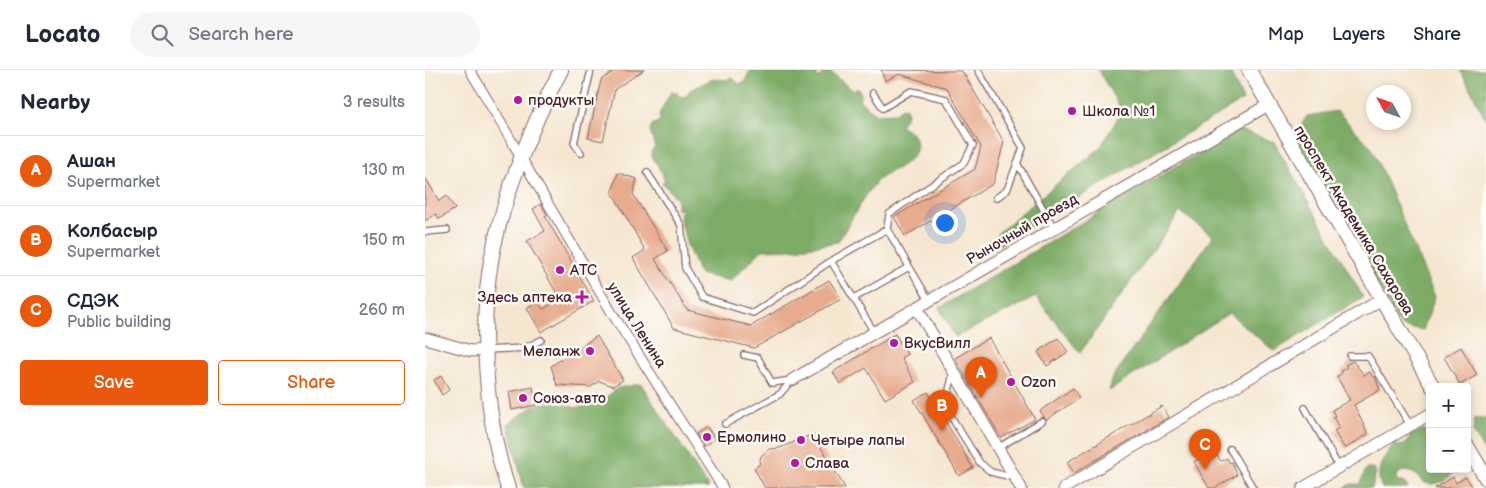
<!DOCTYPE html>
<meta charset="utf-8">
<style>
body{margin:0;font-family:"Balsamiq Sans",sans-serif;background:#f6f6f7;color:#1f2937}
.controls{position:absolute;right:15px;bottom:15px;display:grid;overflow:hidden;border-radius:5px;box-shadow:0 2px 8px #0003}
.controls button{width:45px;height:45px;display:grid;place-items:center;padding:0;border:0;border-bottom:1px solid #e0e1e3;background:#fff;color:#1f2937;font:25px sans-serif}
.compass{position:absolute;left:941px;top:15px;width:45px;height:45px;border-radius:50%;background:#fff;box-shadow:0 2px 8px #0003;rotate:310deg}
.you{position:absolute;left:519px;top:152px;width:18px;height:18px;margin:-12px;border:4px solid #fff;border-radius:50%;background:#1a73e8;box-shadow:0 0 0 8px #1a73e833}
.badge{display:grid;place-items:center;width:32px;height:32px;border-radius:50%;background:#ea580c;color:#fff;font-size:16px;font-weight:700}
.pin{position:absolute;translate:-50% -41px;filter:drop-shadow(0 1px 2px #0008)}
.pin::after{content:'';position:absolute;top:26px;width:18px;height:15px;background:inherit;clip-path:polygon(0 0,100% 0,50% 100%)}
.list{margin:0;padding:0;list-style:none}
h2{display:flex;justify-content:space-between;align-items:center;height:65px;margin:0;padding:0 20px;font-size:21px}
h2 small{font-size:16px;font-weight:400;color:#747a83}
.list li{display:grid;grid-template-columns:32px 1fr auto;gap:15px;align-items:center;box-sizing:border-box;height:70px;padding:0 20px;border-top:1px solid #e0e1e3}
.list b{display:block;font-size:19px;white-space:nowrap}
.list p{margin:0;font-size:16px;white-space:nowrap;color:#747a83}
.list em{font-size:16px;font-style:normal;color:#747a83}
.actions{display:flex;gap:10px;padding:15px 20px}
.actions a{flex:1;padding:11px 0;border:1px solid #ea580c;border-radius:5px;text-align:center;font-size:18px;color:#ea580c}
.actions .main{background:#ea580c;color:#fff}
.icon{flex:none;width:28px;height:28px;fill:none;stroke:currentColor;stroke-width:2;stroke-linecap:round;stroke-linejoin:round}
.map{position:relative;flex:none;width:1061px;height:418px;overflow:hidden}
header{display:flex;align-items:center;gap:30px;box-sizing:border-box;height:70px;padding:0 25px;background:#fff;border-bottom:1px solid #e0e1e3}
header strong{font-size:24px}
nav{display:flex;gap:28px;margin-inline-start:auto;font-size:18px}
.search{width:350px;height:45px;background:#f6f6f7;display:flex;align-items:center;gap:12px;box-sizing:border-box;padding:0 18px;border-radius:28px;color:#747a83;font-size:19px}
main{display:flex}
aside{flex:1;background:#fff}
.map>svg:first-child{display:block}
</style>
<header>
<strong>Locato</strong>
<div class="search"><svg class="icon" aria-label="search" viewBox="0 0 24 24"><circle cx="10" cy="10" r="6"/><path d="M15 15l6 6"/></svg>Search here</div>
<nav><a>Map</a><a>Layers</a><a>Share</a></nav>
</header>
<main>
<aside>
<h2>Nearby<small>3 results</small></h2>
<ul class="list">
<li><span class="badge">A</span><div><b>Ашан</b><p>Supermarket</p></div><em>130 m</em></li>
<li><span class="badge">B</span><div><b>Колбасыр</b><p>Supermarket</p></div><em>150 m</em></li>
<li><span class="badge">C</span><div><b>СДЭК</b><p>Public building</p></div><em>260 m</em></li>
</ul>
<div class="actions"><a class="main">Save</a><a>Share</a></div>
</aside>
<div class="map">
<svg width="1061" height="418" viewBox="0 0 1061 418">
<rect width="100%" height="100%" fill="#fdfcf7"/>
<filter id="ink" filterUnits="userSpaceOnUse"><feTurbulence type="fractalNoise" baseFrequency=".02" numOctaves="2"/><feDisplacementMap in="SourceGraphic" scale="10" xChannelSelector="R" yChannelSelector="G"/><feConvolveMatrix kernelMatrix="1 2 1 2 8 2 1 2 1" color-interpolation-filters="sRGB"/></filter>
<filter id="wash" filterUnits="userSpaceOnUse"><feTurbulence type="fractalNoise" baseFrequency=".0096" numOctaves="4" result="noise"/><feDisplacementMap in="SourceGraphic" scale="20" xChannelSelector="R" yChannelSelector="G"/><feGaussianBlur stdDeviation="1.12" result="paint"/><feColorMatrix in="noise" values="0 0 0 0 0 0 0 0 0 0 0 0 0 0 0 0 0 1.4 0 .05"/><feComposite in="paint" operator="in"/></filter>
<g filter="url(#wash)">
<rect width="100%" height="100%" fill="#f5e6d0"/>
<path fill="#7bab65" stroke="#626548" d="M325 0H359L377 6 378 1 389 4 392 2V9L400 1C412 3 417 15 430 21L431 18 434 19 436 24 434 30 451 44 471 43 478 37 481 38 482 45 475 55C479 58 484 60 487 64 506 88 464 100 453 110 442 121 422 157 413 172L369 179 337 180 306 211 274 204 262 175 254 144 257 140 252 139V129L237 112 240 111 237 104H241L235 101C234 94 227 91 226 81L230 77 225 60 227 55 235 51 234 44 246 22H252L253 26 261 27 265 20 288 9 301 10 307 7 314 14 320 11Z
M673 0H804L818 30 569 178 573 163 675 78 697 41Z
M1035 0H1061V49Z
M912 41 947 78 1010 227 998 260 976 256 867 70 882 46Z
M813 59 849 72 938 227 849 281 804 243 684 321 688 307 788 166 755 142 655 283 611 227 530 267 514 238Z
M216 314 284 418H99L83 354 113 333H134L151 338 175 332 193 318Z
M1050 348H1061V384L1048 362Z
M998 360 1005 362V399H1032C1024 408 1013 417 1001 413 991 410 994 401 977 401L971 406 972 412H979L983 418H957C949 401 958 389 967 376L980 375 986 365Z
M948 398 951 402 947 418H919L926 414H935L941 399Z"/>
<g id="blocks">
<path fill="#e7ab8d" d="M191 0H219L190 19 178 71 163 68 176 10Z
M456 0 537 1 579 72 568 114 480 166 469 147 550 99 556 77 522 18 474 4 460 11Z
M193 103 212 109 208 124 243 181 230 189 262 240 326 256 404 210 416 229 329 278 249 258 208 188 220 180 187 122Z
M0 107 14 131 22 126 30 139 14 149 11 144 0 151Z
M116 134 122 145 120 146 169 231 116 262 102 238 113 231 118 239 135 229 102 171 120 161 108 139Z
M470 264 482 284 476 288 490 312 460 329 441 298 415 314 408 302Z
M172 266 198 310 188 316 174 311 166 317 132 315 126 296Z
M564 268 610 349 576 368 530 288Z
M633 268 643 282 622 296 613 282Z
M1036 277 1052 305 1035 315 1019 287Z
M928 291 939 305 945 302 948 307 950 306 955 320 929 335 943 364 920 379 909 361 914 358 908 347 910 346 907 340 925 330 912 307 917 303 916 301 922 297 920 295Z
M16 306 24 320 17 325 9 310Z
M108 317 111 335 87 340 84 322Z
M648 318 654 328 621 350 615 341Z
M503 322 548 398 534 406 489 330Z
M737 336 744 347 649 403 642 392Z
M282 357 290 369 279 376 271 364Z
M388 364 420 418H340L329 398 334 395 336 386 344 379 355 378Z
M785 376 796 391 802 388 805 393 807 392 812 405 790 418H784L769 392 774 389 773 386 779 383 777 380Z
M1028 407 1031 413 1041 407 1048 418H1010Z"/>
</g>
</g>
<g filter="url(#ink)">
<use href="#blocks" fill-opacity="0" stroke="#866565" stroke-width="1"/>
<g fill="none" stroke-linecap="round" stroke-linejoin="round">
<defs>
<path id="service" d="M553 0 598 78 582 120 571 128
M156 83 149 73 166 0
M592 93 629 158
M222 102 256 155 260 198 277 227 328 243 406 191 462 159 464 144 539 93 548 75 521 29 486 21 458 38 448 23
M462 159 504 230
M0 162 22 160
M406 191 449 262
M429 228 484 197
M61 280 100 278 116 270
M319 285 333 288 347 313 367 310
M925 286H943L985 355
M528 304 522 328V340L555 393 566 402 590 408
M880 338 914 397
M300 354 355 324 367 310
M573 378 617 351
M805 379 828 418"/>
<path id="pedestrian" d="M45 0 187 243 298 418"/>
<path id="minor" d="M492 238 596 418
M0 268 46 281 61 280
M367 310 843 35
M639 418 957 229
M878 418 1005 344"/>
<path id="tertiary" d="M824 0 1008 317
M1042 376 1061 408
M83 418C62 355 55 270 64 204 73 139 105 58 136 0"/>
</defs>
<use href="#service" stroke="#866565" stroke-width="8"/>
<use href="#pedestrian" stroke="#866565" stroke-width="11"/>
<use href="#minor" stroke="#866565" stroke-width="13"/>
<use href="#tertiary" stroke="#866565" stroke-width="16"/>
<use href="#service" stroke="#fff" stroke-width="5.5"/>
<use href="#pedestrian" stroke="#fff" stroke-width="9"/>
<use href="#minor" stroke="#fff" stroke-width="11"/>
<use href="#tertiary" stroke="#fff" stroke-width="14"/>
</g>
</g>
<g fill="#b5179e" stroke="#fdfcf7" stroke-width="2">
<circle cx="93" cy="30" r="5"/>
<circle cx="647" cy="41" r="5"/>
<circle cx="135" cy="200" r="5"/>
<path d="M154.5 219.5h5v5h5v5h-5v5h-5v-5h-5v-5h5z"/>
<circle cx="469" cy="273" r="5"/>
<circle cx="165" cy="281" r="5"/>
<circle cx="586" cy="312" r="5"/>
<circle cx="98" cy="328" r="5"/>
<circle cx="282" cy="367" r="5"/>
<circle cx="376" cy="370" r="5"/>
<circle cx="370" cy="393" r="5"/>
</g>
<g text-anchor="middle" stroke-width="5" stroke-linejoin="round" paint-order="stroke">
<g font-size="15" fill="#4a1f2b" stroke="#fdfcf7" text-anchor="start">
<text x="103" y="35">продукты</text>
<text x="657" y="46">Школа №1</text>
<text x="145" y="205">АТС</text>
<text x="147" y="232" text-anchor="end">Здесь аптека</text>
<text x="479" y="278">ВкусВилл</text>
<text x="155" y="286" text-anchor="end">Меланж</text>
<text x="596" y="317">Ozon</text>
<text x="108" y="333">Союз-авто</text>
<text x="292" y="372">Ермолино</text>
<text x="386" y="375">Четыре лапы</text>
<text x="380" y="398">Слава</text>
</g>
<g font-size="15" fill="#4a1f2b" stroke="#fdfcf7">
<text transform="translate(929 150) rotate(59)" y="5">проспект Академика Сахарова</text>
<text transform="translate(597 159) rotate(-30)" y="5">Рыночный проезд</text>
<text transform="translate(212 255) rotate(58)" y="5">улица Ленина</text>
</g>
</g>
</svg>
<div class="controls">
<button>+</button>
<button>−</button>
</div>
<svg class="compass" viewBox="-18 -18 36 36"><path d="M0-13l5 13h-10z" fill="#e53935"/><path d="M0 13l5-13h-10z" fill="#747a83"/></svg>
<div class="you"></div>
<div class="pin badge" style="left:556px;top:328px">A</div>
<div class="pin badge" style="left:517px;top:361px">B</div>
<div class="pin badge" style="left:780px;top:400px">C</div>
</div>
</main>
